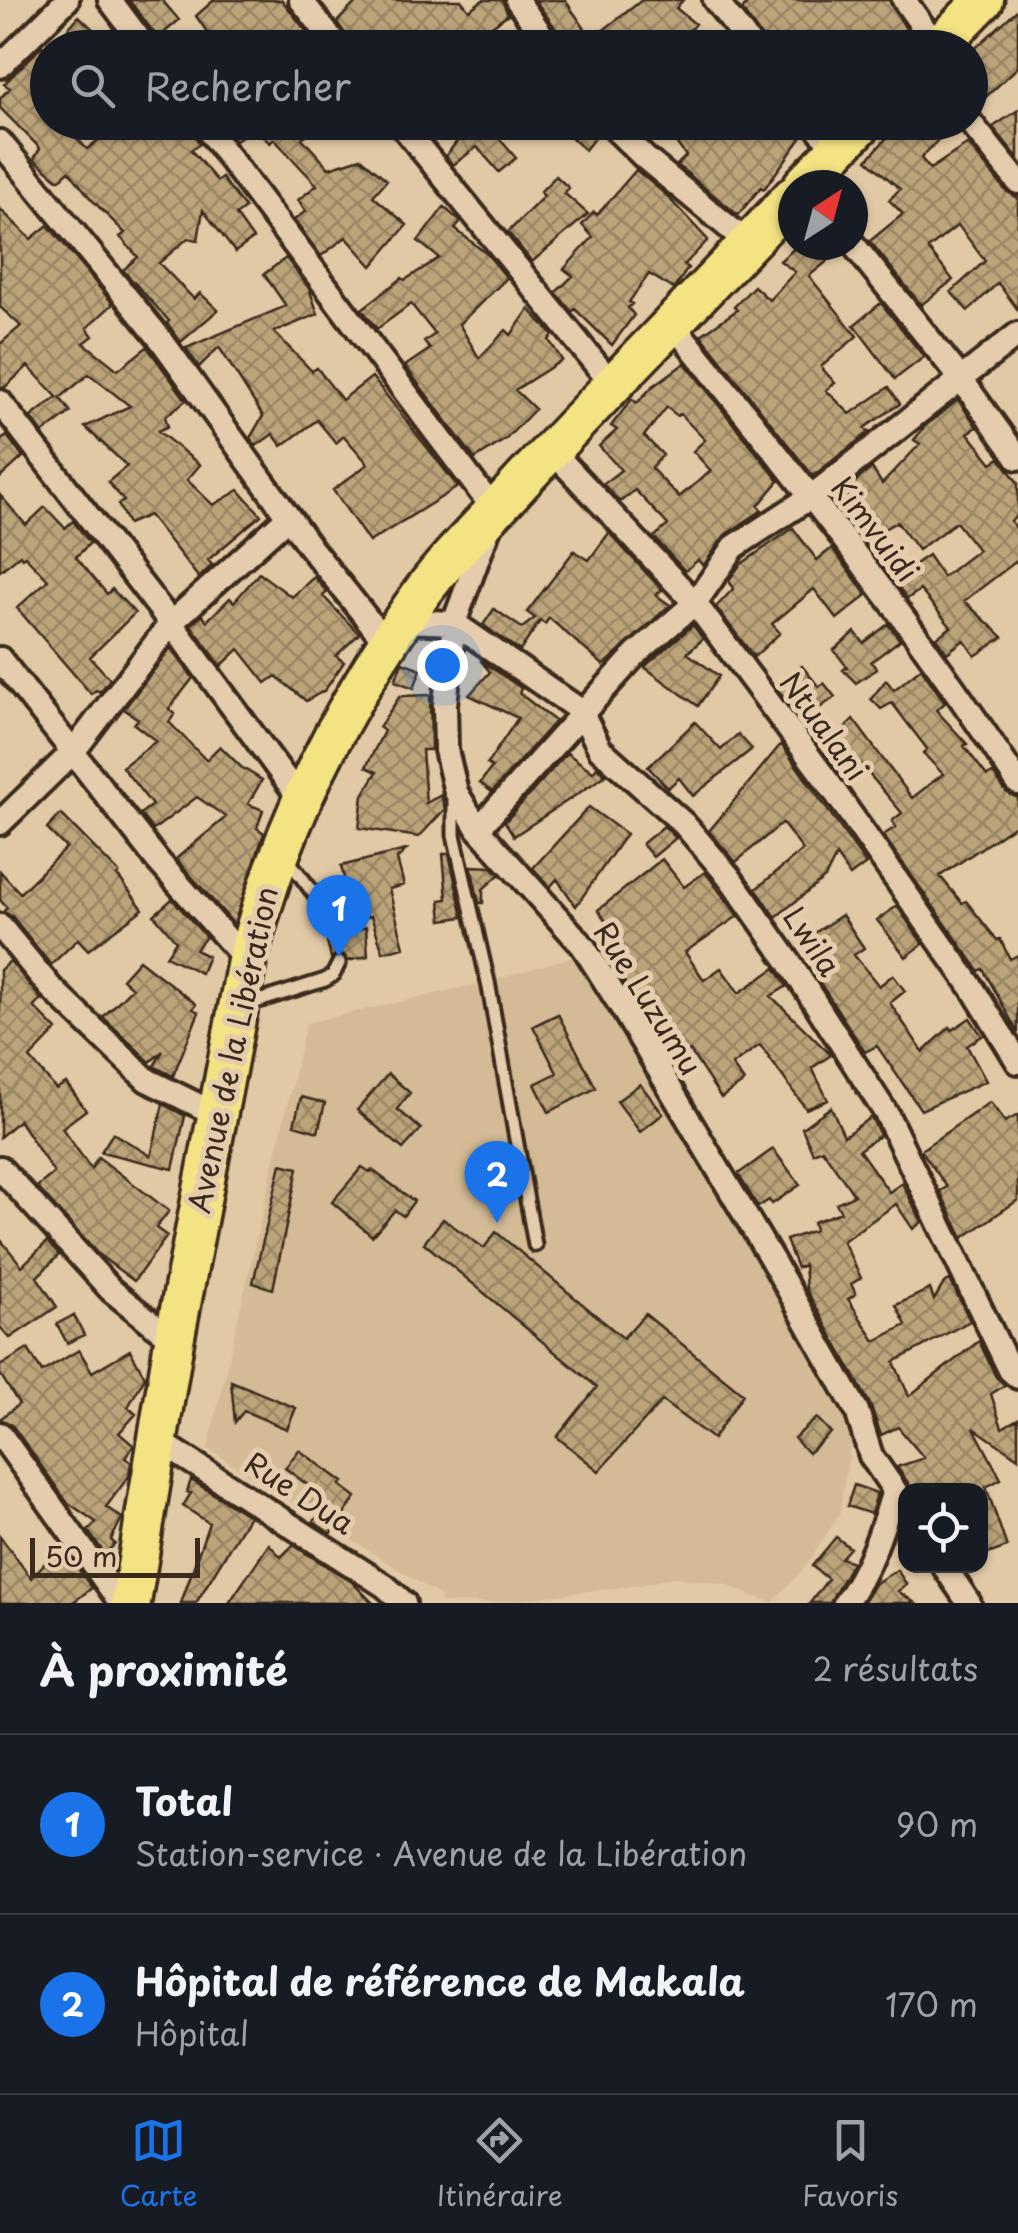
<!DOCTYPE html>
<html lang="fr">
<meta charset="utf-8">
<style>
body{margin:0;font-family:"Playpen Sans",sans-serif;background:#242831;color:#f1f3f6}
.controls{position:absolute;right:30px;bottom:30px;display:grid;overflow:hidden;border-radius:20px;box-shadow:0 2px 8px #0004}
.controls button{width:90px;height:90px;display:grid;place-items:center;padding:0;border:0;border-bottom:2px solid #363941;background:#171b24;color:#f1f3f6;font:50px sans-serif}
.compass{position:absolute;left:778px;top:170px;width:90px;height:90px;border-radius:50%;background:#171b24;box-shadow:0 2px 8px #0004;rotate:36deg}
.scale{position:absolute;left:30px;bottom:25px;width:170px;box-sizing:border-box;padding-left:10px;border:5px solid #3b2a1e;border-top:0;font-size:28px;line-height:35px;white-space:nowrap;color:#3b2a1e;-webkit-text-stroke:8px #e5ccad;paint-order:stroke}
.you{position:absolute;left:442px;top:665px;width:35px;height:35px;margin:-25px;border:8px solid #fff;border-radius:50%;background:#1a73e8;box-shadow:0 0 0 15px #1a73e833}
.badge{display:grid;place-items:center;width:65px;height:65px;border-radius:50%;background:#1a73e8;color:#fff;font-size:32px;font-weight:700}
.pin{position:absolute;translate:-50% -82px;filter:drop-shadow(0 2px 5px #0008)}
.pin::after{content:'';position:absolute;top:52px;width:35px;height:30px;background:inherit;clip-path:polygon(0 0,100% 0,50% 100%)}
.list{margin:0;padding:0;list-style:none}
h2{display:flex;justify-content:space-between;align-items:center;height:130px;margin:0;padding:0 40px;font-size:42px}
h2 small{font-size:32px;font-weight:400;color:#9ea1a6}
.list li{display:grid;grid-template-columns:65px 1fr auto;gap:30px;align-items:center;box-sizing:border-box;height:180px;padding:0 40px;border-top:2px solid #363941}
.list b{display:block;font-size:38px;white-space:nowrap}
.list p{margin:0;font-size:32px;white-space:nowrap;color:#9ea1a6}
.list em{font-size:32px;font-style:normal;color:#9ea1a6}
.icon{flex:none;width:55px;height:55px;fill:none;stroke:currentColor;stroke-width:2;stroke-linecap:round;stroke-linejoin:round}
.map{position:relative;flex:none;width:1018px;height:1603px;overflow:hidden}
.search{position:absolute;background:#171b24;box-shadow:0 2px 8px #0004;left:30px;right:30px;top:30px;height:110px;display:flex;align-items:center;gap:25px;box-sizing:border-box;padding:0 35px;border-radius:55px;color:#9ea1a6;font-size:38px}
.sheet{height:490px;background:#171b24}
nav{display:flex;justify-content:space-around;align-items:center;box-sizing:border-box;height:140px;border-top:2px solid #363941;background:#171b24;font-size:28px;color:#9ea1a6}
nav a{display:grid;justify-items:center;gap:5px}
nav .on{color:#1a73e8}
.map>svg:first-child{display:block}
</style>
<div class="map">
<svg width="1018" height="1603" viewBox="0 0 1018 1603">
<defs>
<pattern id="building-cross-hatch" width="8" height="8" patternUnits="userSpaceOnUse" patternTransform="scale(2.5)"><rect width="8" height="8" fill="#bca47a"/><path d="M0 0l8 8M0 8l8-8" fill="none" stroke="#9a8663"/></pattern>
</defs>
<rect width="100%" height="100%" fill="#e2c9a5"/>
<filter id="ink" filterUnits="userSpaceOnUse"><feTurbulence type="fractalNoise" baseFrequency=".01" numOctaves="2"/><feDisplacementMap in="SourceGraphic" scale="20" xChannelSelector="R" yChannelSelector="G"/><feConvolveMatrix kernelMatrix="1 2 1 2 8 2 1 2 1" color-interpolation-filters="sRGB"/></filter>
<g filter="url(#ink)">
<path fill="#d4bb96" d="M575 956 854 1422 839 1515 807 1565 772 1603 723 1584 673 1577 640 1585 490 1603H441L439 1595 208 1449 306 1023 488 982Z"/>
<path fill="url(#building-cross-hatch)" stroke="#3b2a1e" stroke-width="2.5" fill-rule="evenodd" d="M129 0H162L179 20 158 38Z
M214 0H282L319 48H262L253 37 249 41 244 37 227 48H218L196 16Z
M358 0H461L469 10 483 0H502L508 14 492 26 510 48H354L337 22Z
M535 0H565L592 39 642 0H683L676 8 695 24 677 45 663 33 652 48H570Z
M750 0H889L906 29 890 43 881 32 863 48H768L742 10Z
M1018 9V67L974 108 970 107V53Z
M79 16 102 38 113 29 127 48H51Z
M42 46 48 50V122H62L87 149 121 122H126L138 138 155 122H170L175 130 186 122 200 144 191 150 217 181 222 178 245 208 236 215 253 239 235 252 203 210 198 240 188 238 159 263 194 299 200 293 218 310 181 342 167 323 169 321 123 270 138 257 120 237 125 233 92 200 69 171 59 180 34 159 40 148 0 108V98L10 88 4 84Z
M1018 110V158L993 127Z
M221 122H298L306 135 302 138 329 168 361 158 387 180 373 196 407 225 372 266 346 237 321 256 294 220 306 211 298 200 317 185 274 139 270 143 253 128 235 141Z
M452 122H485L516 158 499 172 477 147 453 165 446 156 460 137Z
M555 122H593L598 133 585 150Z
M661 122H783L802 137 764 189 761 187 738 215 677 165 686 156Z
M901 122H955L921 158 930 169 968 144 1006 191 1018 198V310L998 283 968 311 951 292 985 261 958 225 928 249 953 280 921 305 870 241 903 214 889 200 900 189 867 160Z
M636 170 665 194 708 240 684 265 688 268 674 289 649 274 629 302 632 304 628 308 634 315 612 345 575 309 572 312 556 292 573 276 564 269 593 237 582 225 594 212 597 215Z
M556 176 569 188 564 193 588 214 532 262 508 232 544 196 540 192Z
M444 207 461 222 455 229 487 254 507 278 459 324 479 358 506 330 511 335 529 309 553 335 549 340 562 360 515 390 535 409 506 439 475 459 405 366 430 349 424 342 435 334 411 304 377 329 362 309 402 278 405 280 439 258 418 241Z
M0 209 31 239 48 225 113 304 87 328 93 336 84 343 118 370 147 347 186 400 165 417 168 426 158 431 200 465 187 480 213 505 239 490 261 515 208 560 212 565 199 578 149 515 128 524 118 504 124 501 108 482 127 466 85 427 130 406 89 374 60 398 71 412 43 433 31 417 57 397 28 366 4 388 0 387V344L21 326 0 307Z
M798 245H838L840 251 809 276 857 336 821 367 835 383 826 390 850 414 889 387 900 404 864 428 869 432 813 476 701 335 737 310 734 307 754 286 769 300 795 272 780 261Z
M286 258 309 288 318 314 274 332 312 371 317 368 342 400 372 377 458 487 369 542 333 490 368 464 344 436 336 443 317 420 282 446 273 434 256 446 250 438 263 416 219 347 199 367 186 348 286 306 264 274Z
M881 303 924 357 895 379 854 325Z
M685 363 779 481 758 506 762 510 758 513 725 535 703 566 698 560 685 571 654 537 668 525 635 490 620 502 603 484 621 470 599 446 617 430 611 426 632 399 637 403 652 387ZM667 407 677 416 680 414 705 440 693 451 711 471 679 497 651 468 663 455 644 436Z
M958 400 977 427 968 433 992 463 1000 458 1018 483V515L1011 521 1018 531V560L964 601 1003 637 975 656 964 640 947 653 936 638 951 627 920 590 907 599 893 579 928 555 943 577 978 550 956 522 918 550 897 522 863 540 836 504 851 496 847 488 872 468 882 484 920 444 914 440 925 426Z
M7 436 23 457 0 478V441Z
M0 495 26 525 45 507 65 528 73 521 90 543 76 557 107 594 112 589 135 613 90 657 110 679 100 692 96 690 91 694 17 608 48 580 25 556 22 558 20 555 0 571Z
M793 528 817 560 832 548 867 595 837 619 814 589 772 624 780 633 754 657 716 607 733 589 729 580 740 565Z
M609 533 662 590 656 595 670 605 610 660 603 665 549 618 545 624 540 621 520 651 483 625 494 609 522 628 535 618 527 612 574 551 589 560Z
M259 573 292 597 314 577 327 592 323 596 359 634 336 656 344 662 325 690 306 701 276 676 266 683 239 649 221 666 191 625 202 615 207 621 230 598 234 602Z
M888 624 900 640 871 662 877 669 856 683 843 670 847 667 834 650 855 632 864 643Z
M693 625 703 639 687 653 719 676 698 706 644 667Z
M171 648 193 678 169 709 175 714 169 722 206 760 220 746 241 767 262 780 248 804 263 810 257 828 264 833 234 924 176 859 226 817 197 797 153 830 140 814 152 805 122 767 156 741 134 724 138 719 124 709Z
M480 660 521 688 519 693 555 721 492 792 480 783 492 767 487 764 518 718 469 695 490 672Z
M402 662 421 669 414 688 395 681Z
M802 666 819 687 824 683 835 697 801 721 776 687Z
M921 668 945 703 936 710 967 744 964 746 987 776 993 773 1006 792 1018 798V823L940 876 962 903 966 901 997 940 1000 939 1010 959 1018 955V1033L983 969 979 971 883 835 896 827 892 821 902 813 853 755 838 771 825 753 853 719 912 798 943 774 923 753 927 749 892 703 881 709 871 699 886 680 894 690Z
M430 695 431 750H422L426 803 441 795 445 809 419 837 359 828 363 795 377 772 366 767 384 731 379 727 400 696Z
M695 722 721 750 738 734 752 749 693 796 679 778 668 788 648 767Z
M781 744 866 864 850 876 836 856 825 878 776 917 756 889 803 850 782 823 736 862 709 831Z
M567 753 593 772 597 767 606 775 514 836 505 822Z
M589 807 626 834 576 906 557 879 550 887 533 868Z
M61 814 119 873 117 875 143 909 88 950 78 939 51 965 12 916 3 912 7 908 0 900V871L20 893 66 848 47 829Z
M664 826 676 838 653 857 642 844Z
M406 850 397 859 404 885 389 889 404 947 383 952 371 916 354 920 341 866Z
M443 854H449L463 917 442 920 440 900 447 899Z
M662 859 684 887 705 872 738 916 685 952 704 980 721 968 739 993 775 968 787 986 771 996 831 1055 812 1068 828 1100 806 1109 760 1045 732 1065 744 1082 721 1098 690 1051 673 1062 665 1050 621 977 609 951 623 945 598 910Z
M471 866 492 867 499 875 483 889V903H479Z
M172 899 206 937 195 950 208 956 201 973 166 956 176 941 154 915Z
M897 906 923 944 906 957 877 920Z
M842 915 864 948 854 955 879 986 893 975 905 991 890 1003 923 1052 950 1027 952 1030 970 1018 982 1036 967 1046 986 1081 921 1110 877 1046 865 1052 813 972 827 962 810 936Z
M366 927 368 956 348 961 344 955 337 954 331 958 326 937 341 943 347 932Z
M139 960 196 1004 193 1009 199 1012 173 1076 154 1066 163 1051 150 1062 103 1017 132 988 122 979Z
M10 961 41 999 34 1007 57 1030 30 1058 56 1089 66 1083 86 1110 62 1128 91 1169 98 1157 169 1211 156 1228 167 1236 134 1281 99 1255 37 1187 54 1173 19 1120 0 1137V970Z
M558 1014 596 1088 549 1112 535 1084 557 1073 533 1026Z
M388 1074 410 1093 397 1109 421 1129 403 1149 357 1110Z
M640 1084 663 1114 640 1132 617 1101Z
M301 1097 325 1103 318 1132 294 1125Z
M990 1102 1005 1122 1018 1115V1200L963 1238 940 1191 947 1187 921 1150Z
M163 1104 185 1116 173 1169 101 1152 113 1133 151 1156Z
M831 1107 844 1136 871 1117 880 1135 859 1150 889 1192 902 1183 922 1222 913 1229 896 1204 843 1241 861 1278 851 1284 856 1294 848 1299 875 1341 906 1325 896 1305 930 1289 934 1300 944 1283 950 1280 970 1321 894 1362 909 1396 979 1341 996 1377 1005 1385 991 1394 1002 1428 1018 1419V1458L974 1428 1001 1479 986 1487 1007 1547 980 1557V1490H925L922 1487 913 1490 897 1467 924 1458 898 1427 881 1435 870 1404 806 1289 804 1265 797 1268 786 1240 815 1230 813 1222 841 1212 836 1203 854 1195 822 1149 813 1153 802 1128Z
M773 1149 800 1185 772 1204 769 1200 758 1207 738 1174Z
M281 1164 298 1168 273 1289 253 1283Z
M362 1167 370 1172 372 1170 414 1201 403 1216 395 1210 372 1236 332 1202Z
M443 1219 484 1248 496 1232 623 1338 645 1314 743 1394 713 1439 662 1401 599 1471 557 1437 597 1387 424 1243Z
M0 1239 22 1266 47 1242 59 1255 37 1277 57 1307 10 1338 0 1327Z
M74 1315 84 1335 67 1343 57 1324Z
M28 1349 42 1372 79 1350 92 1372 130 1350 145 1377 128 1407 136 1414 119 1433 134 1446 125 1458 131 1462 129 1476 106 1507 122 1518 111 1540 115 1544 105 1554 88 1531 96 1522 67 1502 12 1425 0 1419 19 1404 0 1374V1366Z
M231 1381 296 1408 287 1429 244 1411 235 1422Z
M817 1418 831 1433 808 1453 794 1438Z
M299 1450 343 1482 340 1485 356 1497 331 1534 313 1522 319 1515 298 1501 309 1486 285 1468Z
M191 1480 249 1516 196 1603H181L209 1523 183 1506 191 1493 187 1492Z
M854 1485 877 1493 871 1514 847 1506Z
M0 1536 31 1578 59 1548 67 1553 92 1588 72 1603H0Z
M836 1537 850 1548 841 1558 852 1562 830 1603H810L828 1579 812 1566Z
M269 1544 281 1557 293 1545 352 1582 373 1603H229Z
M897 1570 907 1585 898 1591 915 1603H863L874 1584Z"/>
<g fill="none" stroke-linecap="round" stroke-linejoin="round">
<defs>
<path id="service" d="M454 800V835L488 982 535 1245
M287 858 330 915 338 934
M246 1005 325 980 333 975 339 963"/>
<path id="minor" d="M110 0 146 48
M301 0 339 48
M517 0 551 48
M715 0 753 48
M904 0 938 48
M0 66 67 0
M202 122 495 511 454 623 445 704 446 750 456 792 478 829 583 946 621 1006 772 1260 857 1411 871 1456 906 1507
M399 122 612 384
M608 122 645 158 749 244
M813 122 836 151
M970 122 1018 182
M0 142 162 341 310 547 388 645
M853 244 961 379 1018 458
M671 322C792 471 913 622 1018 783
M0 402 171 623 301 800
M551 450 695 603 830 785 973 989 1018 1062
M404 621 454 623 581 711 600 749 684 824 730 878 787 959 886 1113 1010 1370 1018 1377
M0 659 158 861 247 961
M0 823 73 752 171 623 288 517
M478 829 635 655 695 603 734 547 812 496 1018 334
M0 926 50 987 147 1080 218 1115
M0 1168 111 1290 174 1341
M0 1434 121 1603
M159 1441 385 1586 404 1603
M944 1566 969 1603
M845 1603C870 1568 882 1531 894 1490"/>
<path id="trunk" d="M937 48 984 0
M803 185 864 122
M131 1603 174 1341 247 961C279 828 342 705 421 594 450 554 489 518 522 481 611 385 704 292 793 196"/>
</defs>
<use href="#service" stroke="#3b2a1e" stroke-width="19"/>
<use href="#minor" stroke="#3b2a1e" stroke-width="30"/>
<use href="#trunk" stroke="#3b2a1e" stroke-width="45"/>
<use href="#service" stroke="#e5ccad" stroke-width="11"/>
<use href="#minor" stroke="#e5ccad" stroke-width="22"/>
<use href="#trunk" stroke="#f4e382" stroke-width="38"/>
</g>
</g>
<g text-anchor="middle" stroke-width="10" stroke-linejoin="round" paint-order="stroke">
<g font-size="30" fill="#3b2a1e" stroke="#e5ccad">
<text transform="translate(874 530) rotate(53)" y="10">Kimvuidi</text>
<text transform="translate(823 727) rotate(54)" y="10">Ntualani</text>
<text transform="translate(811 942) rotate(56)" y="10">Lwila</text>
<text transform="translate(647 999) rotate(58)" y="10">Rue Luzumu</text>
<text transform="translate(234 1050) rotate(-78)" y="10">Avenue de la Libération</text>
<text transform="translate(299 1494) rotate(33)" y="10">Rue Dua</text>
</g>
</g>
</svg>
<div class="controls">
<button><svg class="icon" aria-label="locate" viewBox="0 0 24 24"><circle cx="12" cy="12" r="6"/><path d="M12 2v4M12 18v4M2 12h4M18 12h4"/></svg></button>
</div>
<svg class="compass" viewBox="-18 -18 36 36"><path d="M0-13l5 13h-10z" fill="#e53935"/><path d="M0 13l5-13h-10z" fill="#9ea1a6"/></svg>
<div class="scale">50 m</div>
<div class="you"></div>
<div class="pin badge" style="left:339px;top:957px">1</div>
<div class="pin badge" style="left:497px;top:1223px">2</div>
<div class="search"><svg class="icon" aria-label="search" viewBox="0 0 24 24"><circle cx="10" cy="10" r="6"/><path d="M15 15l6 6"/></svg>Rechercher</div>
</div>
<section class="sheet">
<h2>À proximité<small>2 résultats</small></h2>
<ul class="list">
<li><span class="badge">1</span><div><b>Total</b><p>Station-service · Avenue de la Libération</p></div><em>90 m</em></li>
<li><span class="badge">2</span><div><b>Hôpital de référence de Makala</b><p>Hôpital</p></div><em>170 m</em></li>
</ul>
</section>
<nav>
<a class="on"><svg class="icon" aria-label="map" viewBox="0 0 24 24"><path d="M3 6l6-2 6 2 6-2v14l-6 2-6-2-6 2zM9 4v14M15 6v14"/></svg>Carte</a>
<a><svg class="icon" aria-label="directions" viewBox="0 0 24 24"><path d="M12 3l9 9-9 9-9-9zM9 14v-3h6M13 9l2 2-2 2"/></svg>Itinéraire</a>
<a><svg class="icon" aria-label="saved" viewBox="0 0 24 24"><path d="M7 4h10v16l-5-4-5 4z"/></svg>Favoris</a>
</nav>
